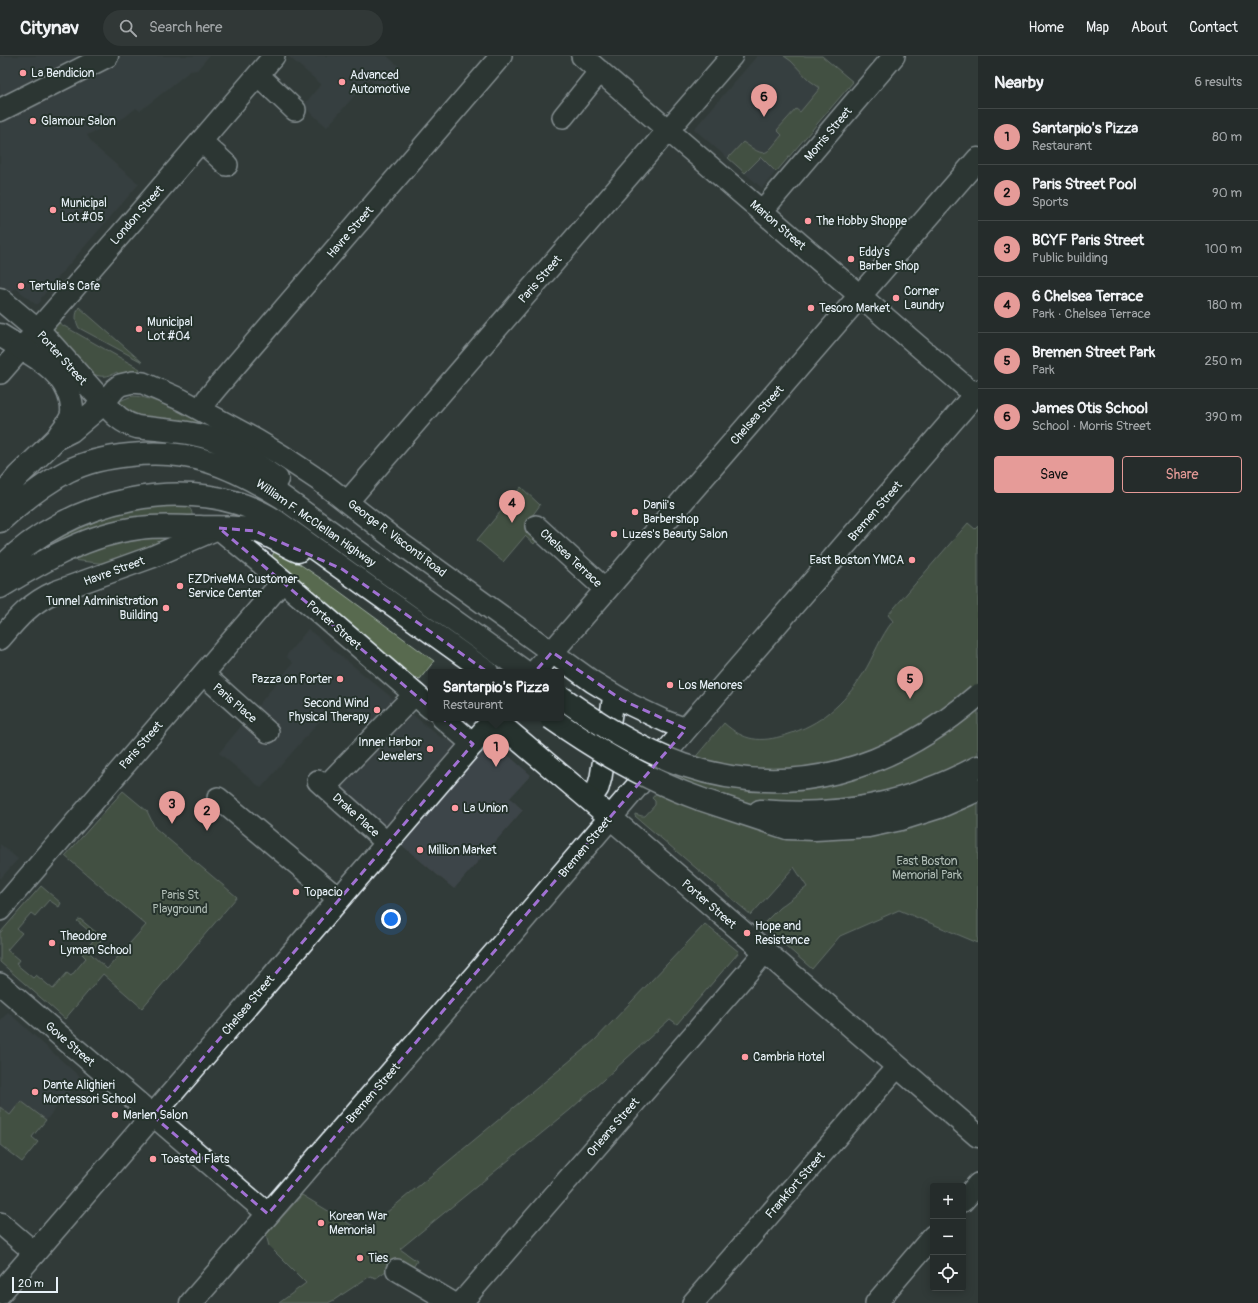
<!DOCTYPE html>
<meta charset="utf-8">
<style>
body{margin:0;font-family:Pangolin,sans-serif;background:#313837;color:#f1f3f6}
.controls{position:absolute;right:12px;bottom:12px;display:grid;overflow:hidden;border-radius:4px;box-shadow:0 2px 10px #0003}
.controls button{width:36px;height:36px;display:grid;place-items:center;padding:0;border:0;border-bottom:1px solid #424847;background:#252c2b;color:#f1f3f6;font:20px sans-serif}
.scale{position:absolute;left:12px;bottom:10px;width:46px;box-sizing:border-box;padding-left:4px;border:2px solid #e8f1f8;border-top:0;font-size:11px;line-height:14px;white-space:nowrap;color:#e8f1f8;-webkit-text-stroke:3px #26332d;paint-order:stroke}
.you{position:absolute;left:391px;top:863px;width:14px;height:14px;margin:-10px;border:3px solid #fff;border-radius:50%;background:#1a73e8;box-shadow:0 0 0 6px #1a73e833}
.badge{display:grid;place-items:center;width:26px;height:26px;border-radius:50%;background:#e69b98;color:#111;font-size:13px;font-weight:700}
.pin{position:absolute;translate:-50% -33px;filter:drop-shadow(0 1px 2px #0008)}
.pin::after{content:'';position:absolute;top:21px;width:14px;height:12px;background:inherit;clip-path:polygon(0 0,100% 0,50% 100%)}
.popup{position:absolute;left:428px;top:613px;width:136px;height:52px;box-sizing:border-box;display:grid;place-content:center;border-radius:4px;background:#252c2b;filter:drop-shadow(0 1px 3px #0005);font-size:13px;white-space:nowrap;color:#a3a7a9}
.popup b{font-size:15px;color:#f1f3f6}
.popup::after{content:'';position:absolute;left:50%;top:100%;margin-left:-8px;border:8px solid transparent;border-top-color:#252c2b}
.list{margin:0;padding:0;list-style:none}
h2{display:flex;justify-content:space-between;align-items:center;height:52px;margin:0;padding:0 16px;font-size:17px}
h2 small{font-size:13px;font-weight:400;color:#a3a7a9}
.list li{display:grid;grid-template-columns:26px 1fr auto;gap:12px;align-items:center;box-sizing:border-box;height:56px;padding:0 16px;border-top:1px solid #424847}
.list b{display:block;font-size:15px;white-space:nowrap}
.list p{margin:0;font-size:13px;white-space:nowrap;color:#a3a7a9}
.list em{font-size:13px;font-style:normal;color:#a3a7a9}
.actions{display:flex;gap:8px;padding:12px 16px}
.actions a{flex:1;padding:9px 0;border:1px solid #e69b98;border-radius:4px;text-align:center;font-size:14px;color:#e69b98}
.actions .main{background:#e69b98;color:#111}
.icon{flex:none;width:22px;height:22px;fill:none;stroke:currentColor;stroke-width:2;stroke-linecap:round;stroke-linejoin:round}
.map{position:relative;flex:none;width:978px;height:1247px;overflow:hidden}
header{display:flex;align-items:center;gap:24px;box-sizing:border-box;height:56px;padding:0 20px;background:#252c2b;border-bottom:1px solid #424847}
header strong{font-size:19px}
nav{display:flex;gap:22px;margin-inline-start:auto;font-size:14px}
.search{width:280px;height:36px;background:#313837;display:flex;align-items:center;gap:10px;box-sizing:border-box;padding:0 14px;border-radius:22px;color:#a3a7a9;font-size:15px}
main{display:flex}
aside{flex:1;background:#252c2b}
.map>svg:first-child{display:block}
</style>
<header>
<strong>Citynav</strong>
<div class="search"><svg class="icon" aria-label="search" viewBox="0 0 24 24"><circle cx="10" cy="10" r="6"/><path d="M15 15l6 6"/></svg>Search here</div>
<nav><a>Home</a><a>Map</a><a>About</a><a>Contact</a></nav>
</header>
<main>
<div class="map">
<svg width="978" height="1247" viewBox="0 0 978 1247">
<rect width="100%" height="100%" fill="#313b39"/>
<filter id="ink" filterUnits="userSpaceOnUse"><feTurbulence type="fractalNoise" baseFrequency=".025" numOctaves="2"/><feDisplacementMap in="SourceGraphic" scale="8" xChannelSelector="R" yChannelSelector="G"/><feConvolveMatrix kernelMatrix="1 2 1 2 8 2 1 2 1" color-interpolation-filters="sRGB"/></filter>
<g filter="url(#ink)">
<path fill="#3e4548" d="M0 0H209L197 14 190 15 140 55 136 52 125 61 87 79 92 87 99 94 139 128 66 212 41 242V245L38 248H35L16 232 0 241Z
M288 0H387L401 12 382 34 369 23 327 71 303 50 321 28Z
M757 0H822L853 26 762 132 694 73Z
M308 573 440 681 502 694 531 719 510 742 523 754 454 833 331 730 378 679 338 644 261 732 219 697 293 607 286 600Z
M0 788 18 803 0 823Z
M8 956 81 1022 32 1081 38 1086 22 1106 0 1089V965Z"/>
<path fill="#586b4f" stroke="#a0aea4" d="M784 0H822L853 26 776 116 761 101 745 117 728 102 743 86C767 103 765 99 782 79L777 74 796 53 800 56 820 32 809 24 791 5Z
M79 251 142 306 79 272C75 264 75 259 79 251Z
M57 266 140 313 139 315H132L118 318 117 316C108 321 101 322 91 317L51 273Z
M132 340C152 340 182 358 200 366L202 364 213 371 138 361 131 359 117 346Z
M521 431 540 449 529 464 543 476 534 488 525 480 503 506 477 484Z
M169 449C183 450 194 446 192 465L38 497 66 479 99 464 131 454Z
M968 467 975 473 978 470V698L973 701 978 744V887L899 854 840 880 812 913 762 869 779 852 807 831 794 811 751 859 635 760V758L642 760H645L655 749V745L652 742 687 702 693 704 724 667C744 685 760 687 786 679 821 668 843 649 863 618 874 600 880 581 893 565L888 559Z
M135 480 177 481 108 508 71 504 69 502Z
M276 492 332 530 434 605 420 623 414 621 411 622 271 502Z
M123 735 147 755 155 772 237 841 142 952 103 918 65 963 0 906V877L41 830 61 847 59 851 49 844 35 860 31 857 17 873 22 877 7 894 19 904 16 908 33 922 36 919 53 933 67 917 71 920 86 902 82 898 96 881 77 865 80 863 103 882 90 897 107 913 146 869 65 800Z
M705 868 739 896 677 968 670 963 570 1054 400 1193 417 1205 412 1213 400 1205 376 1222 370 1220 334 1244 328 1247H279L306 1227 269 1190 266 1179 302 1139 363 1176 595 984Z
M21 1045 46 1064 32 1081 38 1086 22 1106 0 1089V1051L10 1059Z"/>
<g fill="none" stroke-linecap="round" stroke-linejoin="round">
<defs>
<path id="minor" d="M582 0 975 339
M258 19 295 54
M563 61 600 15
M201 85 227 109
M762 155 894 0
M0 317 142 154 274 0
M104 347 115 333 120 329 133 326 143 327 182 344 256 384 281 399 320 425 393 482 593 626 631 649 667 666 686 673
M201 354 207 343 217 331 501 0
M348 445 732 0
M536 470 606 534
M0 583C17 563 30 547 55 536L152 501 219 472
M203 618 268 676
M318 725 387 787
M325 731 415 638
M218 742 339 843
M590 744 598 732 601 721 614 639
M0 854 283 525
M0 928 268 1158
M963 1145 978 1128
M0 1167 35 1197
M397 1214 453 1247
M461 1247 765 896
M693 1247 897 1011
M876 1247 933 1180"/>
<path id="major" d="M0 54 107 0
M0 243 44 280 104 347
M0 279 21 292
M219 472 283 525 431 652
M535 616 978 103
M443 662 473 688
M494 663 590 744 978 1080
M0 1237 495 662
M191 1247 500 891 686 673 978 335"/>
<path id="highway" d="M21 292C43 305 65 319 71 345 72 350 73 356 71 361 69 367 63 373 59 379
M0 442 18 420 46 393 57 382 71 375 104 347C114 358 122 367 137 371 168 375 200 375 228 390 245 399 261 412 277 423
M0 465C21 446 43 428 68 415 88 405 109 401 130 399 191 392 231 410 282 441L525 616
M0 513C64 444 193 412 276 465L487 616
M0 531C43 505 88 478 139 472 159 469 179 471 200 471 217 472 241 470 257 475 272 480 284 489 298 495
M700 743 787 772 815 773 868 770 901 763 939 751 978 734
M760 755C839 762 908 748 978 711"/>
</defs>
<use href="#minor" stroke="#e8f1f8" stroke-width="24"/>
<use href="#major" stroke="#e8f1f8" stroke-width="25"/>
<use href="#highway" stroke="#e8f1f8" stroke-width="25"/>
<use href="#minor" stroke="#26332d" stroke-width="21"/>
<use href="#major" stroke="#26332d" stroke-width="22"/>
<use href="#highway" stroke="#26332d" stroke-width="22"/>
<defs>
<path id="highway-bridge" d="M561 641C599 668 638 693 683 709 792 746 893 713 978 639
M551 662C598 695 646 724 700 743"/>
</defs>
<use href="#highway-bridge" stroke="#e8f1f8" stroke-width="25" stroke-linecap="butt"/>
<use href="#highway-bridge" stroke="#26332d" stroke-width="22"/>
</g>
</g>
<path d="M0 0H978V1247H0ZM219 472 255 475 342 513 517 637 552 596 622 644 686 673 268 1158 153 1060 473 688Z" fill="#313b39" fill-opacity=".55" fill-rule="evenodd"/>
<path fill="none" stroke="#a171d3" stroke-width="3" stroke-dasharray="8 5" stroke-linejoin="round" d="M219 472 255 475 342 513 517 637 552 596 622 644 686 673 268 1158 153 1060 473 688Z"/>
<g fill="#ff9aa2" stroke="#26332d" stroke-width="1.5">
<circle cx="23" cy="17" r="4"/>
<circle cx="342" cy="26" r="4"/>
<circle cx="33" cy="65" r="4"/>
<circle cx="53" cy="154" r="4"/>
<circle cx="808" cy="165" r="4"/>
<circle cx="851" cy="203" r="4"/>
<circle cx="21" cy="230" r="4"/>
<circle cx="896" cy="242" r="4"/>
<circle cx="811" cy="252" r="4"/>
<circle cx="139" cy="273" r="4"/>
<circle cx="635" cy="456" r="4"/>
<circle cx="614" cy="478" r="4"/>
<circle cx="912" cy="504" r="4"/>
<circle cx="180" cy="530" r="4"/>
<circle cx="166" cy="552" r="4"/>
<circle cx="340" cy="623" r="4"/>
<circle cx="670" cy="629" r="4"/>
<circle cx="377" cy="654" r="4"/>
<circle cx="430" cy="693" r="4"/>
<circle cx="455" cy="752" r="4"/>
<circle cx="420" cy="794" r="4"/>
<circle cx="296" cy="836" r="4"/>
<circle cx="747" cy="877" r="4"/>
<circle cx="52" cy="887" r="4"/>
<circle cx="745" cy="1001" r="4"/>
<circle cx="35" cy="1036" r="4"/>
<circle cx="115" cy="1059" r="4"/>
<circle cx="153" cy="1103" r="4"/>
<circle cx="321" cy="1167" r="4"/>
<circle cx="360" cy="1202" r="4"/>
</g>
<g text-anchor="middle" stroke-width="4" stroke-linejoin="round" paint-order="stroke">
<g font-size="12" fill="#e8f1f8" stroke="#26332d" text-anchor="start">
<text x="31" y="21">La Bendicion</text>
<text x="350" y="23">Advanced<tspan x="350" dy="14">Automotive</tspan></text>
<text x="41" y="69">Glamour Salon</text>
<text x="61" y="151">Municipal<tspan x="61" dy="14">Lot #05</tspan></text>
<text x="816" y="169">The Hobby Shoppe</text>
<text x="859" y="200">Eddy's<tspan x="859" dy="14">Barber Shop</tspan></text>
<text x="29" y="234">Tertulia's Cafe</text>
<text x="904" y="239">Corner<tspan x="904" dy="14">Laundry</tspan></text>
<text x="819" y="256">Tesoro Market</text>
<text x="147" y="270">Municipal<tspan x="147" dy="14">Lot #04</tspan></text>
<text x="643" y="453">Danii's<tspan x="643" dy="14">Barbershop</tspan></text>
<text x="622" y="482">Luzes's Beauty Salon</text>
<text x="904" y="508" text-anchor="end">East Boston YMCA</text>
<text x="188" y="527">EZDriveMA Customer<tspan x="188" dy="14">Service Center</tspan></text>
<text x="158" y="549" text-anchor="end">Tunnel Administration<tspan x="158" dy="14">Building</tspan></text>
<text x="332" y="627" text-anchor="end">Pazza on Porter</text>
<text x="678" y="633">Los Menores</text>
<text x="369" y="651" text-anchor="end">Second Wind<tspan x="369" dy="14">Physical Therapy</tspan></text>
<text x="422" y="690" text-anchor="end">Inner Harbor<tspan x="422" dy="14">Jewelers</tspan></text>
<text x="463" y="756">La Union</text>
<text x="428" y="798">Million Market</text>
<text x="304" y="840">Topacio</text>
<text x="755" y="874">Hope and<tspan x="755" dy="14">Resistance</tspan></text>
<text x="60" y="884">Theodore<tspan x="60" dy="14">Lyman School</tspan></text>
<text x="753" y="1005">Cambria Hotel</text>
<text x="43" y="1033">Dante Alighieri<tspan x="43" dy="14">Montessori School</tspan></text>
<text x="123" y="1063">Marlen Salon</text>
<text x="161" y="1107">Toasted Flats</text>
<text x="329" y="1164">Korean War<tspan x="329" dy="14">Memorial</tspan></text>
<text x="368" y="1206">Ties</text>
</g>
<g font-size="12" fill="#e8f1f8" stroke="#26332d">
<text transform="translate(828 78) rotate(-50)" y="4">Morris Street</text>
<text transform="translate(137 159) rotate(-49)" y="4">London Street</text>
<text transform="translate(778 169) rotate(41)" y="4">Marion Street</text>
<text transform="translate(350 176) rotate(-49)" y="4">Havre Street</text>
<text transform="translate(540 223) rotate(-49)" y="4">Paris Street</text>
<text transform="translate(62 302) rotate(48)" y="4">Porter Street</text>
<text transform="translate(757 359) rotate(-49)" y="4">Chelsea Street</text>
<text transform="translate(875 455) rotate(-49)" y="4">Bremen Street</text>
<text transform="translate(316 467) rotate(35)" y="4">William F. McClellan Highway</text>
<text transform="translate(397 482) rotate(37)" y="4">George R. Visconti Road</text>
<text transform="translate(571 502) rotate(43)" y="4">Chelsea Terrace</text>
<text transform="translate(114 515) rotate(-20)" y="4">Havre Street</text>
<text transform="translate(334 569) rotate(41)" y="4">Porter Street</text>
<text transform="translate(235 647) rotate(41)" y="4">Paris Place</text>
<text transform="translate(141 689) rotate(-49)" y="4">Paris Street</text>
<text transform="translate(356 759) rotate(42)" y="4">Drake Place</text>
<text transform="translate(585 791) rotate(-50)" y="4">Bremen Street</text>
<text transform="translate(709 848) rotate(41)" y="4">Porter Street</text>
<text transform="translate(248 949) rotate(-50)" y="4">Chelsea Street</text>
<text transform="translate(70 988) rotate(41)" y="4">Gove Street</text>
<text transform="translate(373 1037) rotate(-49)" y="4">Bremen Street</text>
<text transform="translate(613 1071) rotate(-49)" y="4">Orleans Street</text>
<text transform="translate(795 1129) rotate(-49)" y="4">Frankfort Street</text>
</g>
<g font-size="12" fill="#aebbb4" stroke="#26332d">
<text x="927" y="809">East Boston<tspan x="927" dy="14">Memorial Park</tspan></text>
<text x="180" y="843">Paris St<tspan x="180" dy="14">Playground</tspan></text>
</g>
</g>
</svg>
<div class="controls">
<button>+</button>
<button>−</button>
<button><svg class="icon" aria-label="locate" viewBox="0 0 24 24"><circle cx="12" cy="12" r="6"/><path d="M12 2v4M12 18v4M2 12h4M18 12h4"/></svg></button>
</div>
<div class="scale">20 m</div>
<div class="you"></div>
<div class="pin badge" style="left:496px;top:711px">1</div>
<div class="popup"><b>Santarpio's Pizza</b>Restaurant</div>
<div class="pin badge" style="left:207px;top:775px">2</div>
<div class="pin badge" style="left:172px;top:768px">3</div>
<div class="pin badge" style="left:512px;top:467px">4</div>
<div class="pin badge" style="left:910px;top:643px">5</div>
<div class="pin badge" style="left:764px;top:61px">6</div>
</div>
<aside>
<h2>Nearby<small>6 results</small></h2>
<ul class="list">
<li><span class="badge">1</span><div><b>Santarpio's Pizza</b><p>Restaurant</p></div><em>80 m</em></li>
<li><span class="badge">2</span><div><b>Paris Street Pool</b><p>Sports</p></div><em>90 m</em></li>
<li><span class="badge">3</span><div><b>BCYF Paris Street</b><p>Public building</p></div><em>100 m</em></li>
<li><span class="badge">4</span><div><b>6 Chelsea Terrace</b><p>Park · Chelsea Terrace</p></div><em>180 m</em></li>
<li><span class="badge">5</span><div><b>Bremen Street Park</b><p>Park</p></div><em>250 m</em></li>
<li><span class="badge">6</span><div><b>James Otis School</b><p>School · Morris Street</p></div><em>390 m</em></li>
</ul>
<div class="actions"><a class="main">Save</a><a>Share</a></div>
</aside>
</main>
